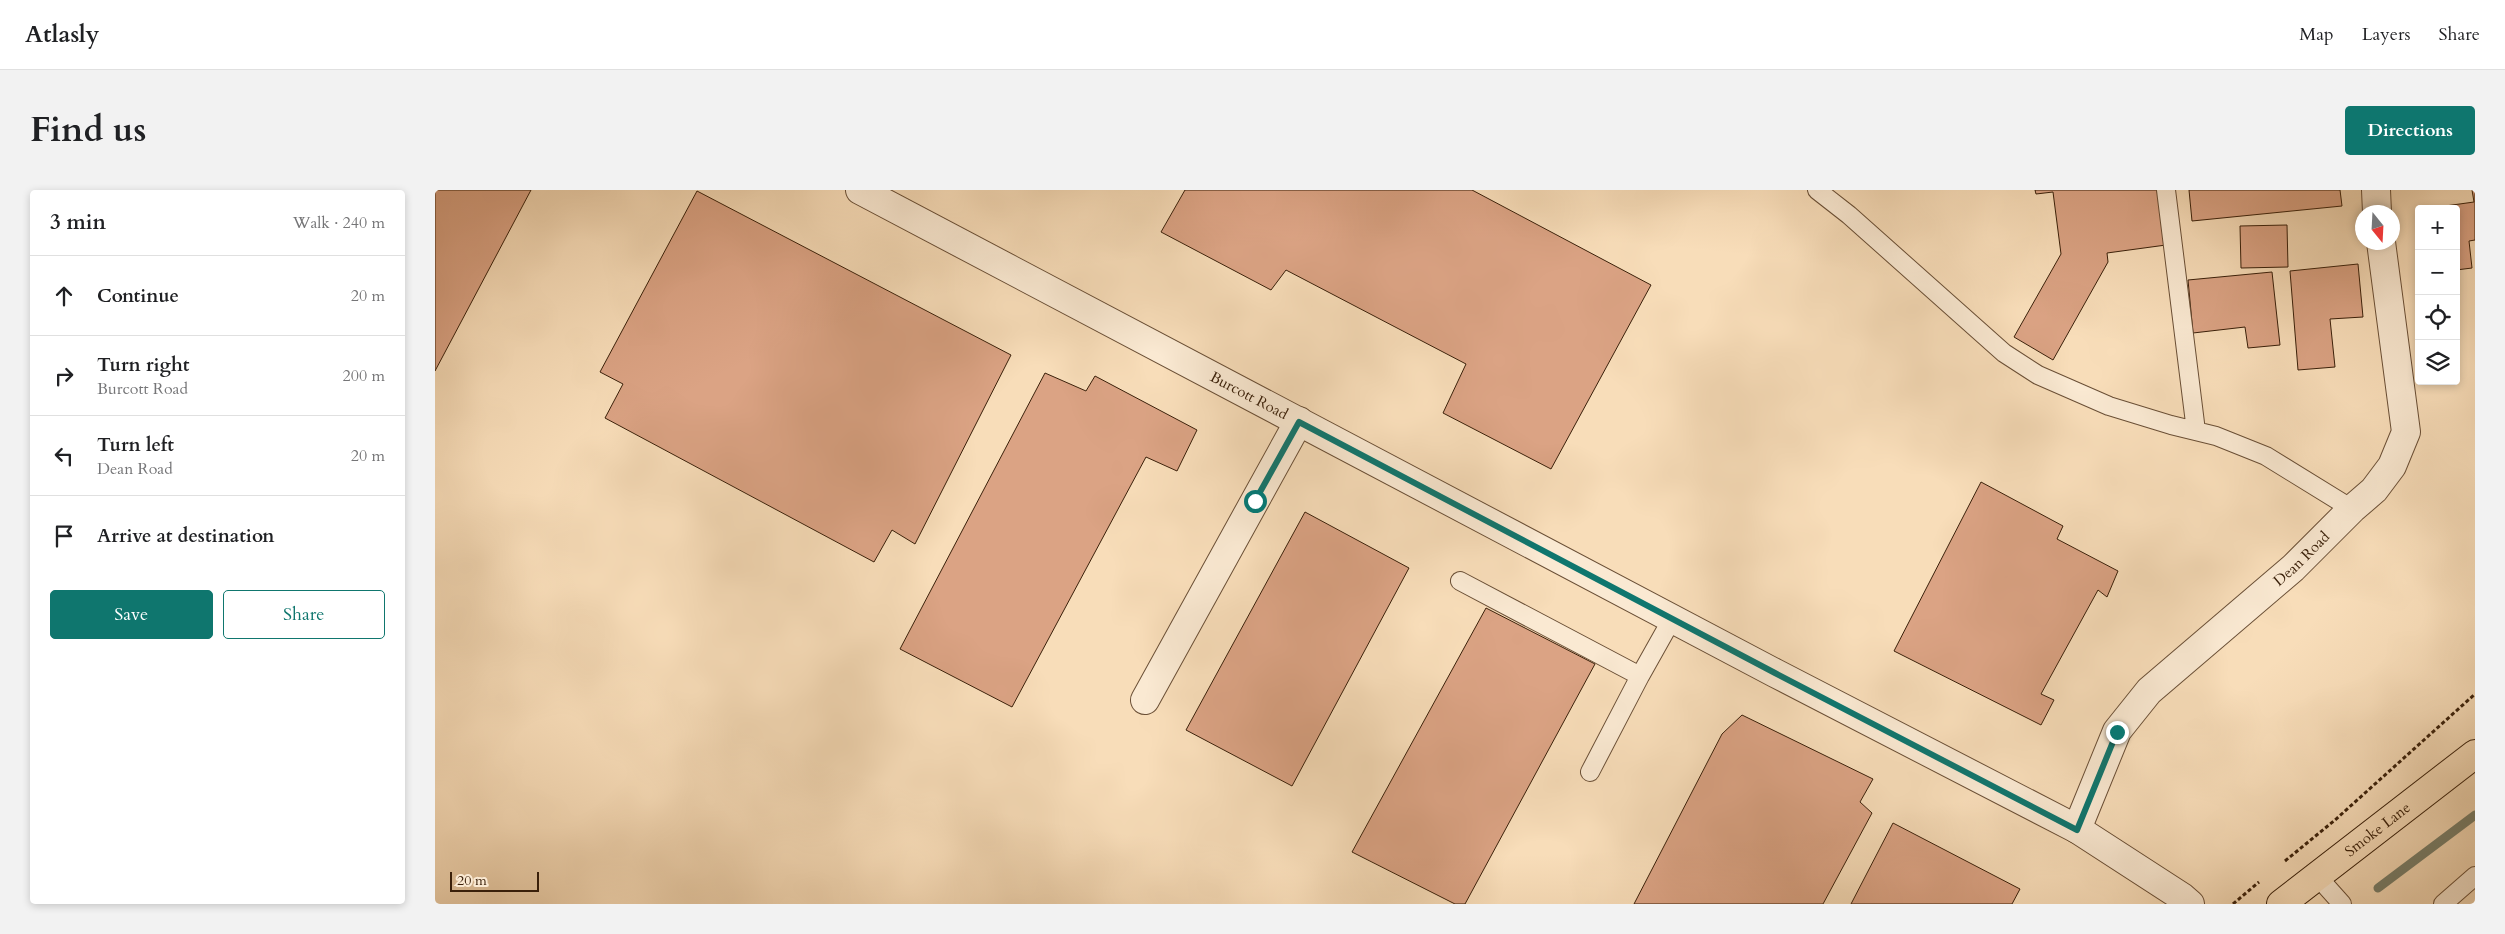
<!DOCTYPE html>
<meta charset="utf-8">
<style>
body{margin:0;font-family:Cardo,serif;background:#f2f2f2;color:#202124}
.controls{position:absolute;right:15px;top:15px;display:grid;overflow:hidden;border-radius:5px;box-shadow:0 2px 8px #0003}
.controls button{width:45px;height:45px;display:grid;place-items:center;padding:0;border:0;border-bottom:1px solid #e0e0e0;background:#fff;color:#202124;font:25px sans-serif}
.compass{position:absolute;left:1920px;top:15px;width:45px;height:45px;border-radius:50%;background:#fff;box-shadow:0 2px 8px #0003;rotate:162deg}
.scale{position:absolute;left:15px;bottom:12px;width:89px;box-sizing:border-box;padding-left:5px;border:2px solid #3a200a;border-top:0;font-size:14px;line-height:18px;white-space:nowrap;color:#3a200a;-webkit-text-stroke:4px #fae9d2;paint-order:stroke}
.stop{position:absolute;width:15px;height:15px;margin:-11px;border:4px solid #0f766e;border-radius:50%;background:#fff}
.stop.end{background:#0f766e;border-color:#fff;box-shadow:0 1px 5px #0008}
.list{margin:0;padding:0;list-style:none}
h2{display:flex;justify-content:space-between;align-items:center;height:65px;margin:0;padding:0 20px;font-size:21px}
h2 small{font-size:16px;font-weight:400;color:#757577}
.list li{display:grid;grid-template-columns:32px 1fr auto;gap:15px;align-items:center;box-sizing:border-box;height:80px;padding:0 20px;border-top:1px solid #e0e0e0}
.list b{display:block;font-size:19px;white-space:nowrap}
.list p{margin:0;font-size:16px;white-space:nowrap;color:#757577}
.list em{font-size:16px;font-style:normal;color:#757577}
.actions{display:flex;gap:10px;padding:15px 20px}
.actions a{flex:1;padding:11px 0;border:1px solid #0f766e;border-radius:5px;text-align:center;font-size:18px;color:#0f766e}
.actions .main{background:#0f766e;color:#fff}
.icon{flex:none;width:28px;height:28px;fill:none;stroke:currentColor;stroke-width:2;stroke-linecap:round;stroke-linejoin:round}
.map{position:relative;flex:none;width:2040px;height:714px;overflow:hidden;border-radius:5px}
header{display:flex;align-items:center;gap:30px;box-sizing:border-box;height:70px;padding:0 25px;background:#fff;border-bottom:1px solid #e0e0e0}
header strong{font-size:24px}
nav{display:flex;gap:28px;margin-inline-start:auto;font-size:18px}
.intro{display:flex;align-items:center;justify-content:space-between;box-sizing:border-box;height:120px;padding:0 30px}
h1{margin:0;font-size:35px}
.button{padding:12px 22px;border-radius:5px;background:#0f766e;color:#fff;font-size:18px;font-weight:700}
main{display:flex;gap:30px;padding:0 30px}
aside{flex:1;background:#fff;border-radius:5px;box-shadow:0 2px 8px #0003}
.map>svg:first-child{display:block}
</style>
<header>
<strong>Atlasly</strong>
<nav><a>Map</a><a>Layers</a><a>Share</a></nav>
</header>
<div class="intro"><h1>Find us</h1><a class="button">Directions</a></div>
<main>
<aside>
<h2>3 min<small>Walk · 240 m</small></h2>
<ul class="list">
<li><svg class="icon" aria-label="ahead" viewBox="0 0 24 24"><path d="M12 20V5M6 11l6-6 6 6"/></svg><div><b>Continue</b></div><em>20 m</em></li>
<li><svg class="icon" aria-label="right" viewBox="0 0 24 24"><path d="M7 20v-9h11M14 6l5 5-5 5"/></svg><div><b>Turn right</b><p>Burcott Road</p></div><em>200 m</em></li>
<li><svg class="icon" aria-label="left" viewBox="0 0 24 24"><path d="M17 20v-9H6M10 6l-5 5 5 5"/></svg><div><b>Turn left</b><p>Dean Road</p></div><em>20 m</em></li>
<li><svg class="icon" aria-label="arrive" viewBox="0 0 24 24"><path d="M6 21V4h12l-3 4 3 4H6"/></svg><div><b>Arrive at destination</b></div></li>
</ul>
<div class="actions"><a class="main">Save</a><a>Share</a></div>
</aside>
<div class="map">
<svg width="2040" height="714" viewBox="0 0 2040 714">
<rect width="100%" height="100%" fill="#f8ddb9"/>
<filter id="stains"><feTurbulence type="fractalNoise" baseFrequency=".004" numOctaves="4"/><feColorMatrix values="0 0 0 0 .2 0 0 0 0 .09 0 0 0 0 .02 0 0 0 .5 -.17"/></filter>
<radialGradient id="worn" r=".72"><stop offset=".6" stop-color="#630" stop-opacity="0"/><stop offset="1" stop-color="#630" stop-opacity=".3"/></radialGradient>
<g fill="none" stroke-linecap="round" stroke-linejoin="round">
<path stroke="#767e6b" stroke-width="9" d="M1943 698 2040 625"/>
</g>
<path fill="#dba384" stroke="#3a200a" d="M0 0H96L0 181Z
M750 0H1037L1216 95 1116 279 1008 223 1031 174 851 80 836 100 726 42Z
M1600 0H1722L1731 55 1672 63 1673 72 1618 170 1579 147 1626 64 1618 2 1601 4Z
M1754 0H1905L1907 16 1757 31Z
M2037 0H2040V50L2034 51 2037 78 2021 80V19H2004L2003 17 2039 12Z
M262 1 576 165 480 354 457 340 439 372 170 228 188 194 165 182Z
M1852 35 1853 77 1806 78 1805 36Z
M1923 74 1928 127 1895 129 1900 177 1863 180 1855 81Z
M1837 82 1845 155 1813 158 1810 137 1758 143 1753 90Z
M610 183 651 201 660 186 762 240 742 281 711 267 577 517 465 459Z
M1546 292 1628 336 1622 349 1683 381 1672 407 1663 400 1606 504 1619 510 1606 535 1459 461Z
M870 322 974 378 857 596 751 540Z
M1051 418 1160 474 1030 714H1020L917 662Z
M1307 525 1438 589 1425 612 1437 623 1388 714H1199L1287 544Z
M1458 633 1585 699 1577 714H1416Z"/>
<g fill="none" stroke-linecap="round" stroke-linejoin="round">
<defs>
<path id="lane" d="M1382 0 1414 25 1569 163 1603 185 1674 216 1736 235 1781 246 1831 266 1917 319
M1731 0 1761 241
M1025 391 1205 486 1237 429
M1155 582 1205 486
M1882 686 1907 714
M2008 714 2040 686"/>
<g id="street">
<path id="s1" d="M425 0 1340 483 1642 639 1747 707 1755 714"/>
<path d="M1941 0 1942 22"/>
<path d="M710 510 864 231"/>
<path id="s2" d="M1642 639 1682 541 1714 501 1858 378 1917 319 1939 300 1957 276 1971 242 1946 52"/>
</g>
<g id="highway">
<path id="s3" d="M1846 714 2040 564"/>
</g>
</defs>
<use href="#lane" stroke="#6a4f36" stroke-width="20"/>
<use href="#street" stroke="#6a4f36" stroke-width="30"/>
<use href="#highway" stroke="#3a200a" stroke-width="30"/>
<path stroke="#3a200a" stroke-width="3" stroke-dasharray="4 2.5" stroke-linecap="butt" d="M1850 671 1900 630 2040 504
M1798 714 1824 692"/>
<use href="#lane" stroke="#fae9d2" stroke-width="18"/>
<use href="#street" stroke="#fae9d2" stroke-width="28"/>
<use href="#highway" stroke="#f8ddb9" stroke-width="28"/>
</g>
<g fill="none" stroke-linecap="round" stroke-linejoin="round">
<path stroke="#0f766e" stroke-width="6" d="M820 311 864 232 1340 483 1642 640 1682 542"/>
</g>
<g text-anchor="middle" stroke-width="4" stroke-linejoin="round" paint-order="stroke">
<g font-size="15" fill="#3a200a" stroke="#fae9d2">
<text dy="5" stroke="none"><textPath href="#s1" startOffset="440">Burcott Road</textPath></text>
<text dy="5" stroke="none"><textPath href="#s2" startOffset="359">Dean Road</textPath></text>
<text dy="5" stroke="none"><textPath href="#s3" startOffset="122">Smoke Lane</textPath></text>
</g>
</g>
<rect width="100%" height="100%" filter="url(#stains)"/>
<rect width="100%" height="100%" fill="url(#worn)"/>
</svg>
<div class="controls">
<button>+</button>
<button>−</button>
<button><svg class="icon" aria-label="locate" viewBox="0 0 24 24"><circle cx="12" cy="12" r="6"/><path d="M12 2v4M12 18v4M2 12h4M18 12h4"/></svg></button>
<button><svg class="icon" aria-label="layers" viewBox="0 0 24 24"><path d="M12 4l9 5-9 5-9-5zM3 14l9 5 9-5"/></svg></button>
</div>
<svg class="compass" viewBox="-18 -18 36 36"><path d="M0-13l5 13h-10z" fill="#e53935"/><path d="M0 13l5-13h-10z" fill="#757577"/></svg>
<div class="scale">20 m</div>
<div class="stop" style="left:820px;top:311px"></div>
<div class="stop end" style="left:1682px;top:542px"></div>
</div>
</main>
